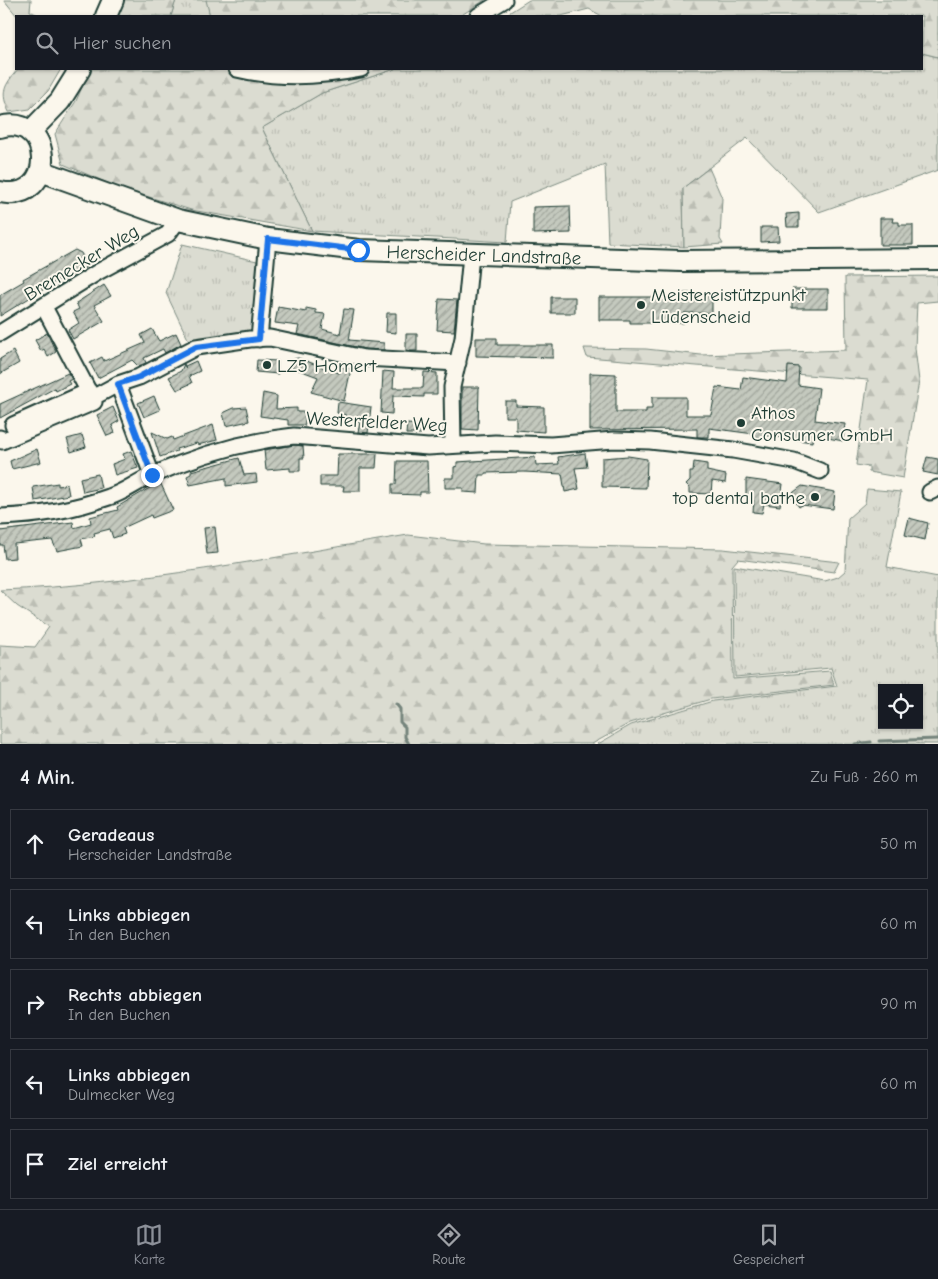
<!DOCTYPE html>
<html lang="de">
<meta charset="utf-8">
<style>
body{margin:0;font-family:"Comic Neue",sans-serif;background:#20242c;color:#f1f3f6}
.controls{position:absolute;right:15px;bottom:15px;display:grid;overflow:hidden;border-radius:0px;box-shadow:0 1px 4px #0004}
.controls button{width:45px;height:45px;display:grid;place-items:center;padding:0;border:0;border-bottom:1px solid #363941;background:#171b24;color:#f1f3f6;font:25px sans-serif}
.stop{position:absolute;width:15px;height:15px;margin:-11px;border:4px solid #1a73e8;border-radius:50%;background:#fff}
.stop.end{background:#1a73e8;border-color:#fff;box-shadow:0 1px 5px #0008}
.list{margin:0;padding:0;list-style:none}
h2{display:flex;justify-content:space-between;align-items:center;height:65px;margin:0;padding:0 20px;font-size:21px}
h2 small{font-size:16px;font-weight:400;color:#9ea1a6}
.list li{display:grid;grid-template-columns:32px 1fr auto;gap:15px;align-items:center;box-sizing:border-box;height:70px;margin:0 10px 10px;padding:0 10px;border:1px solid #363941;border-radius:0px}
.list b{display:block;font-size:19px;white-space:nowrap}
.list p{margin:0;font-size:16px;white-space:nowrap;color:#9ea1a6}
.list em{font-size:16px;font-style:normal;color:#9ea1a6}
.icon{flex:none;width:28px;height:28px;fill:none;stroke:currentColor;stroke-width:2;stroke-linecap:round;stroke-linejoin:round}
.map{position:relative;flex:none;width:938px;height:744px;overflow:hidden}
.search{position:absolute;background:#171b24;box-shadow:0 1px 4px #0004;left:15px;right:15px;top:15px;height:55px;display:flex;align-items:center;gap:12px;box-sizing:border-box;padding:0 18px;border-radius:0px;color:#9ea1a6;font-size:19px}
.sheet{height:465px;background:#171b24}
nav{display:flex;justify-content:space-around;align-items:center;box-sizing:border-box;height:70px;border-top:1px solid #363941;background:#171b24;font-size:14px;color:#9ea1a6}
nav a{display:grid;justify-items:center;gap:2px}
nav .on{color:#8c9099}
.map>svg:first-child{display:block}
</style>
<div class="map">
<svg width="938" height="744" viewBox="0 0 938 744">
<defs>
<pattern id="grass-tufts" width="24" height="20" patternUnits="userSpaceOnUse" patternTransform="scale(1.25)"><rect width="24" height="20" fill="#dbdcd1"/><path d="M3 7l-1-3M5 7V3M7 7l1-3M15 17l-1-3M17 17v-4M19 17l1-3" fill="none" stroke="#bcbeb4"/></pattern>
<pattern id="forest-firs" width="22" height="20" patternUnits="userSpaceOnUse" patternTransform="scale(1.25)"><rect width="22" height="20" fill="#dbdcd1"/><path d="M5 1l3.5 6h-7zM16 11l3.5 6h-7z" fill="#bcbeb4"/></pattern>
<pattern id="building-hatch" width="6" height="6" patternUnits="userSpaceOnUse" patternTransform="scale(1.25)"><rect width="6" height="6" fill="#c4c9be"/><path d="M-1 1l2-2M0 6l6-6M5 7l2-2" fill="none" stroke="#9fa49b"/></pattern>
</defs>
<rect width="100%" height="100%" fill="#fbf7ec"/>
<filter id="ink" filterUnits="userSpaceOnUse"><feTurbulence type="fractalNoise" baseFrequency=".02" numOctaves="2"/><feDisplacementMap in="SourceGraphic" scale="10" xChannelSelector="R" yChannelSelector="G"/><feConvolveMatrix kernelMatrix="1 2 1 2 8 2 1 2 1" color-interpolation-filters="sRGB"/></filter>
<g filter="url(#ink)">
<path fill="url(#grass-tufts)" stroke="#7d8c82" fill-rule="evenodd" d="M176 0H207L210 16H171Z
M922 53 938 57V170L819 212 747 138 683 188 684 247 608 243 605 164 510 202 507 242 312 231 262 128 322 93 395 69H922Z
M182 244 257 261 259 267C258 287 264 325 244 335L189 341 166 293Z
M867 489 901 492 887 567 938 577V744H598L631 725 713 701 837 686 831 668 735 677 734 566 825 581 838 577 845 571 848 518 865 503ZM882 688H919V725H882Z"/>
<path fill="url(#forest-firs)" stroke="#7d8c82" d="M4 0H31L30 11 40 16H17Z
M120 0H176L171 16H113Z
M206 0H485L460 16H210Z
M529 0H938V57L922 53V16H602L589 9 561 16H504Z
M18 69H61L48 91 30 109 9 112C0 92 4 86 18 69Z
M90 69H395L322 93 262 128 312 231 191 210 117 187 63 164 55 134 76 101Z
M709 168 722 198 720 239 723 244 684 247 683 188Z
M938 276V301L917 303 915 348 919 381 903 478 869 472V467L856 465 868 380 587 357 584 348 646 349 701 355 846 350 845 277Z
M408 535 484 544 723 549 839 562 834 572 738 559 732 566 733 679 830 671 834 685 711 699 630 723 592 744H0V645L35 647 49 627 17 606 0 590C137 585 273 557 408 535Z"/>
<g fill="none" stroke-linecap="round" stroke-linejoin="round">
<path stroke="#74847b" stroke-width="3" d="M396 704 400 709V722L405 727V737L409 744
M879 741 938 739
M855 744 871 742"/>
</g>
<path fill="url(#building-hatch)" stroke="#1f3d34" d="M570 206 571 233 533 234V207Z
M799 213V227H787L786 214Z
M880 218H893L892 222H899V225H913V245H880Z
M761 227H778L779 241 761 242Z
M75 250 81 253 88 266 64 280 62 278 0 316V295L24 281 23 279Z
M104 285 111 296 94 305 104 321 73 339 68 330 79 323 73 312 79 309 76 303Z
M792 289H828V308H792Z
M684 293H712V313H684V323H630V320H599V297H684Z
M551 297H575V313H551Z
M439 299 457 300 454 331 437 330Z
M278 307 306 312V308L316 310V313L325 314 322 329 340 334 344 309 354 310 349 340 384 343V350L365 349 297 334 299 326 275 323Z
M387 313H396V333L386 332Z
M152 329 159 341 176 333 181 344 165 353 163 349 144 358 146 363 138 366 132 360 98 378 90 363 102 357 104 361 145 343 141 335Z
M47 333 56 352 48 357 44 349 41 351 35 340Z
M406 334H417V351H406Z
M476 338H497V345H553V358L476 356Z
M13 351 19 363 0 374V359Z
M298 358 339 373 340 367 351 369 344 401 311 392 318 377 291 367 294 359Z
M257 360 278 361V374L256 372Z
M196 361 200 371 189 376 192 383 177 390 169 377 181 371 184 364 186 369 185 366Z
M788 366 799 367 798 385 819 388 815 420 845 424 843 441 813 435 812 442 763 435 762 438 754 437V434L709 428V437H697V429L590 430V373L616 374V412H646V409H652V397H686V415H711L716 387 741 390 743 377 787 383Z
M383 371 394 372 393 388H423L424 372 437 373V394H424V397L393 396 392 414 381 413Z
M68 373 72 379 68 381 70 384 56 391 55 388 0 418V404Z
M462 387H479L478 430 462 429Z
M263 393 277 396 276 409 297 408V412H305V425H288V420L260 416Z
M154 396 160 410 144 417 138 403Z
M505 401H516V406L544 407V432L516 430V417H505Z
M338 402 371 407 368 433 358 432 360 422 347 421 346 415 337 413Z
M113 407 119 421 112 425 115 433 107 436 97 415Z
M246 407 249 421 226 426 223 413 234 408Z
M407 424 421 425V434H406Z
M213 425 217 440 198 445 197 443 176 449 177 451 160 457 152 432 167 439 172 437 173 440Z
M82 435 86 447 71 452 67 439Z
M294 445 303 446 304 458H300V471H290V468L266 470 264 450Z
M37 449 41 462 12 469 10 461Z
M131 451 138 468 115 475 112 464 125 459 123 454Z
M585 453 587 467 575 468 579 489 565 492 562 474 524 472 485 473V475H479L478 493 463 492V488H445V478H454V467L457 466V462L535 457 536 465 559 464 558 457Z
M338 454H377L376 468H360V491H343L344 486H320V476H337Z
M628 456 647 459 646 488 602 487V458Z
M927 457 938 459V475L923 472Z
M239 458 244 475 256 474 257 482 226 486V478L190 485 187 476 191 474V471Z
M397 461H427L428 492H420V495L392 494V484H396Z
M694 462 707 464V471L726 475 725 483 712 481 711 494 690 493V488L686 484 690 480V472H693Z
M98 474 101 488 83 492 80 478Z
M746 479 783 484 780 506 764 504 762 513 753 512 754 500 746 499Z
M160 482 173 510 152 518 151 515 123 528 125 534 113 538 110 529 94 533 95 536 81 539 83 546 57 551 52 540 14 544 15 558 5 559 3 545H0V531L73 522 74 528 91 523 90 517 118 510 117 507Z
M58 483V486L67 484 69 495 35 501 33 487Z
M802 486 835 492 833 509 802 505 799 507 790 495Z
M909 518 928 523 925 540 905 535Z
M215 527 218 553 207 554 204 528Z"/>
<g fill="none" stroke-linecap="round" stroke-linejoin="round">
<defs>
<path id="minor" d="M478 16 504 0
M237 69C278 79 320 77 361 69
M44 307 92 398 118 384 139 377 196 347 250 339 270 338 364 358 458 363
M0 333 98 272 168 234 178 220
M259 339 268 239
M118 384 152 475
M13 425 89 391
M0 438 2 441 94 402 92 398
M453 445 452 387 463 338 471 255
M930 492 938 488
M0 517C36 516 75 509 109 497 125 492 138 481 153 475 196 456 247 441 294 436L428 447 495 443 551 445 614 440 650 441 733 450 794 461 820 471"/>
<g id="major">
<path d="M106 16 113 0"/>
<path d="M0 127C54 112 58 204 0 192"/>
<path d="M30 132 60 101 80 69"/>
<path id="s1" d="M41 171 178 220 268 239 359 250 681 261 938 259"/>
</g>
</defs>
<use href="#minor" stroke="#1f3d34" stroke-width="19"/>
<use href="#major" stroke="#1f3d34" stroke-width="24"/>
<use href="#minor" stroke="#fbf7ec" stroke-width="15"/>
<use href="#major" stroke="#fbf7ec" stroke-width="20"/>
</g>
</g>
<g fill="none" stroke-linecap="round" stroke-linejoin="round" filter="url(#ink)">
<path stroke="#1a73e8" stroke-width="6" d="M152 475 118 384 139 377 196 347 259 339 268 239 358 250"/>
</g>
<g fill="#1f3d34" stroke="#fbf7ec" stroke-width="2">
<circle cx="641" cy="305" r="5"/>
<circle cx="267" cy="365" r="5"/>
<circle cx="741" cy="423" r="5"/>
<circle cx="815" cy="497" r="5"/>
</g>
<g text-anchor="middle" stroke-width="4" stroke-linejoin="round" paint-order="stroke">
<g font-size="19" fill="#1f3d34" stroke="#fbf7ec">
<text dy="7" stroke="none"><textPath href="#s1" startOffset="454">Herscheider Landstraße</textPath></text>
<text transform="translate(81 262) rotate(-31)" y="7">Bremecker Weg</text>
<text transform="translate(377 421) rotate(3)" y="7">Westerfelder Weg</text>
</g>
<g font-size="19" fill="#1f3d34" stroke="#fbf7ec" text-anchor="start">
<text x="651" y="301">Meistereistützpunkt<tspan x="651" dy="22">Lüdenscheid</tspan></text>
<text x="277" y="372">LZ5 Homert</text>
<text x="751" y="419">Athos<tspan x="751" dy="22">Consumer GmbH</tspan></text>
<text x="805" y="504" text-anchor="end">top dental bathe</text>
</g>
</g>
</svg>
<div class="controls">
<button><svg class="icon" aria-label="locate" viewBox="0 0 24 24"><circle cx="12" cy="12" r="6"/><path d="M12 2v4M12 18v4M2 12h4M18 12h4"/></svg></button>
</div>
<div class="stop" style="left:358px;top:250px"></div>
<div class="stop end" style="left:152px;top:475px"></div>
<div class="search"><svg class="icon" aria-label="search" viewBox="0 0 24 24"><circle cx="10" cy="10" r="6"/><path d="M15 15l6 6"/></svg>Hier suchen</div>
</div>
<section class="sheet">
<h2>4 Min.<small>Zu Fuß · 260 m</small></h2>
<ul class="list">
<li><svg class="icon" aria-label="ahead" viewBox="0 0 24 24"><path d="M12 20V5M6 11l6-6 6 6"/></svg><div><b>Geradeaus</b><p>Herscheider Landstraße</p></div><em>50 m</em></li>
<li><svg class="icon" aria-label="left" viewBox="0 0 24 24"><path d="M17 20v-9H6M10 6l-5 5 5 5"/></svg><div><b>Links abbiegen</b><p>In den Buchen</p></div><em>60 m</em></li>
<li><svg class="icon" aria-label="right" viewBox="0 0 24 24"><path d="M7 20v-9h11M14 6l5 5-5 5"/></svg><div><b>Rechts abbiegen</b><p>In den Buchen</p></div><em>90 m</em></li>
<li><svg class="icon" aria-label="left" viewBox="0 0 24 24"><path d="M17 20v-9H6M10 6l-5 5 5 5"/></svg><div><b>Links abbiegen</b><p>Dulmecker Weg</p></div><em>60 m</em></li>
<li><svg class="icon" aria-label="arrive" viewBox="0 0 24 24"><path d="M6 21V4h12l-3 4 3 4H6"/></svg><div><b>Ziel erreicht</b></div></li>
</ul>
</section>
<nav>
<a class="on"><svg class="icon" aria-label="map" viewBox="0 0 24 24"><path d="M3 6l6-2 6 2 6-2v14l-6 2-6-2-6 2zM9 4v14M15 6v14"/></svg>Karte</a>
<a><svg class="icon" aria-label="directions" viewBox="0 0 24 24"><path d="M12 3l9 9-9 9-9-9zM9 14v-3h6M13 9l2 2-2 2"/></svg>Route</a>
<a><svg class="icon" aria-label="saved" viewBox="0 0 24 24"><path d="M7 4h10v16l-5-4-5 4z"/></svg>Gespeichert</a>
</nav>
